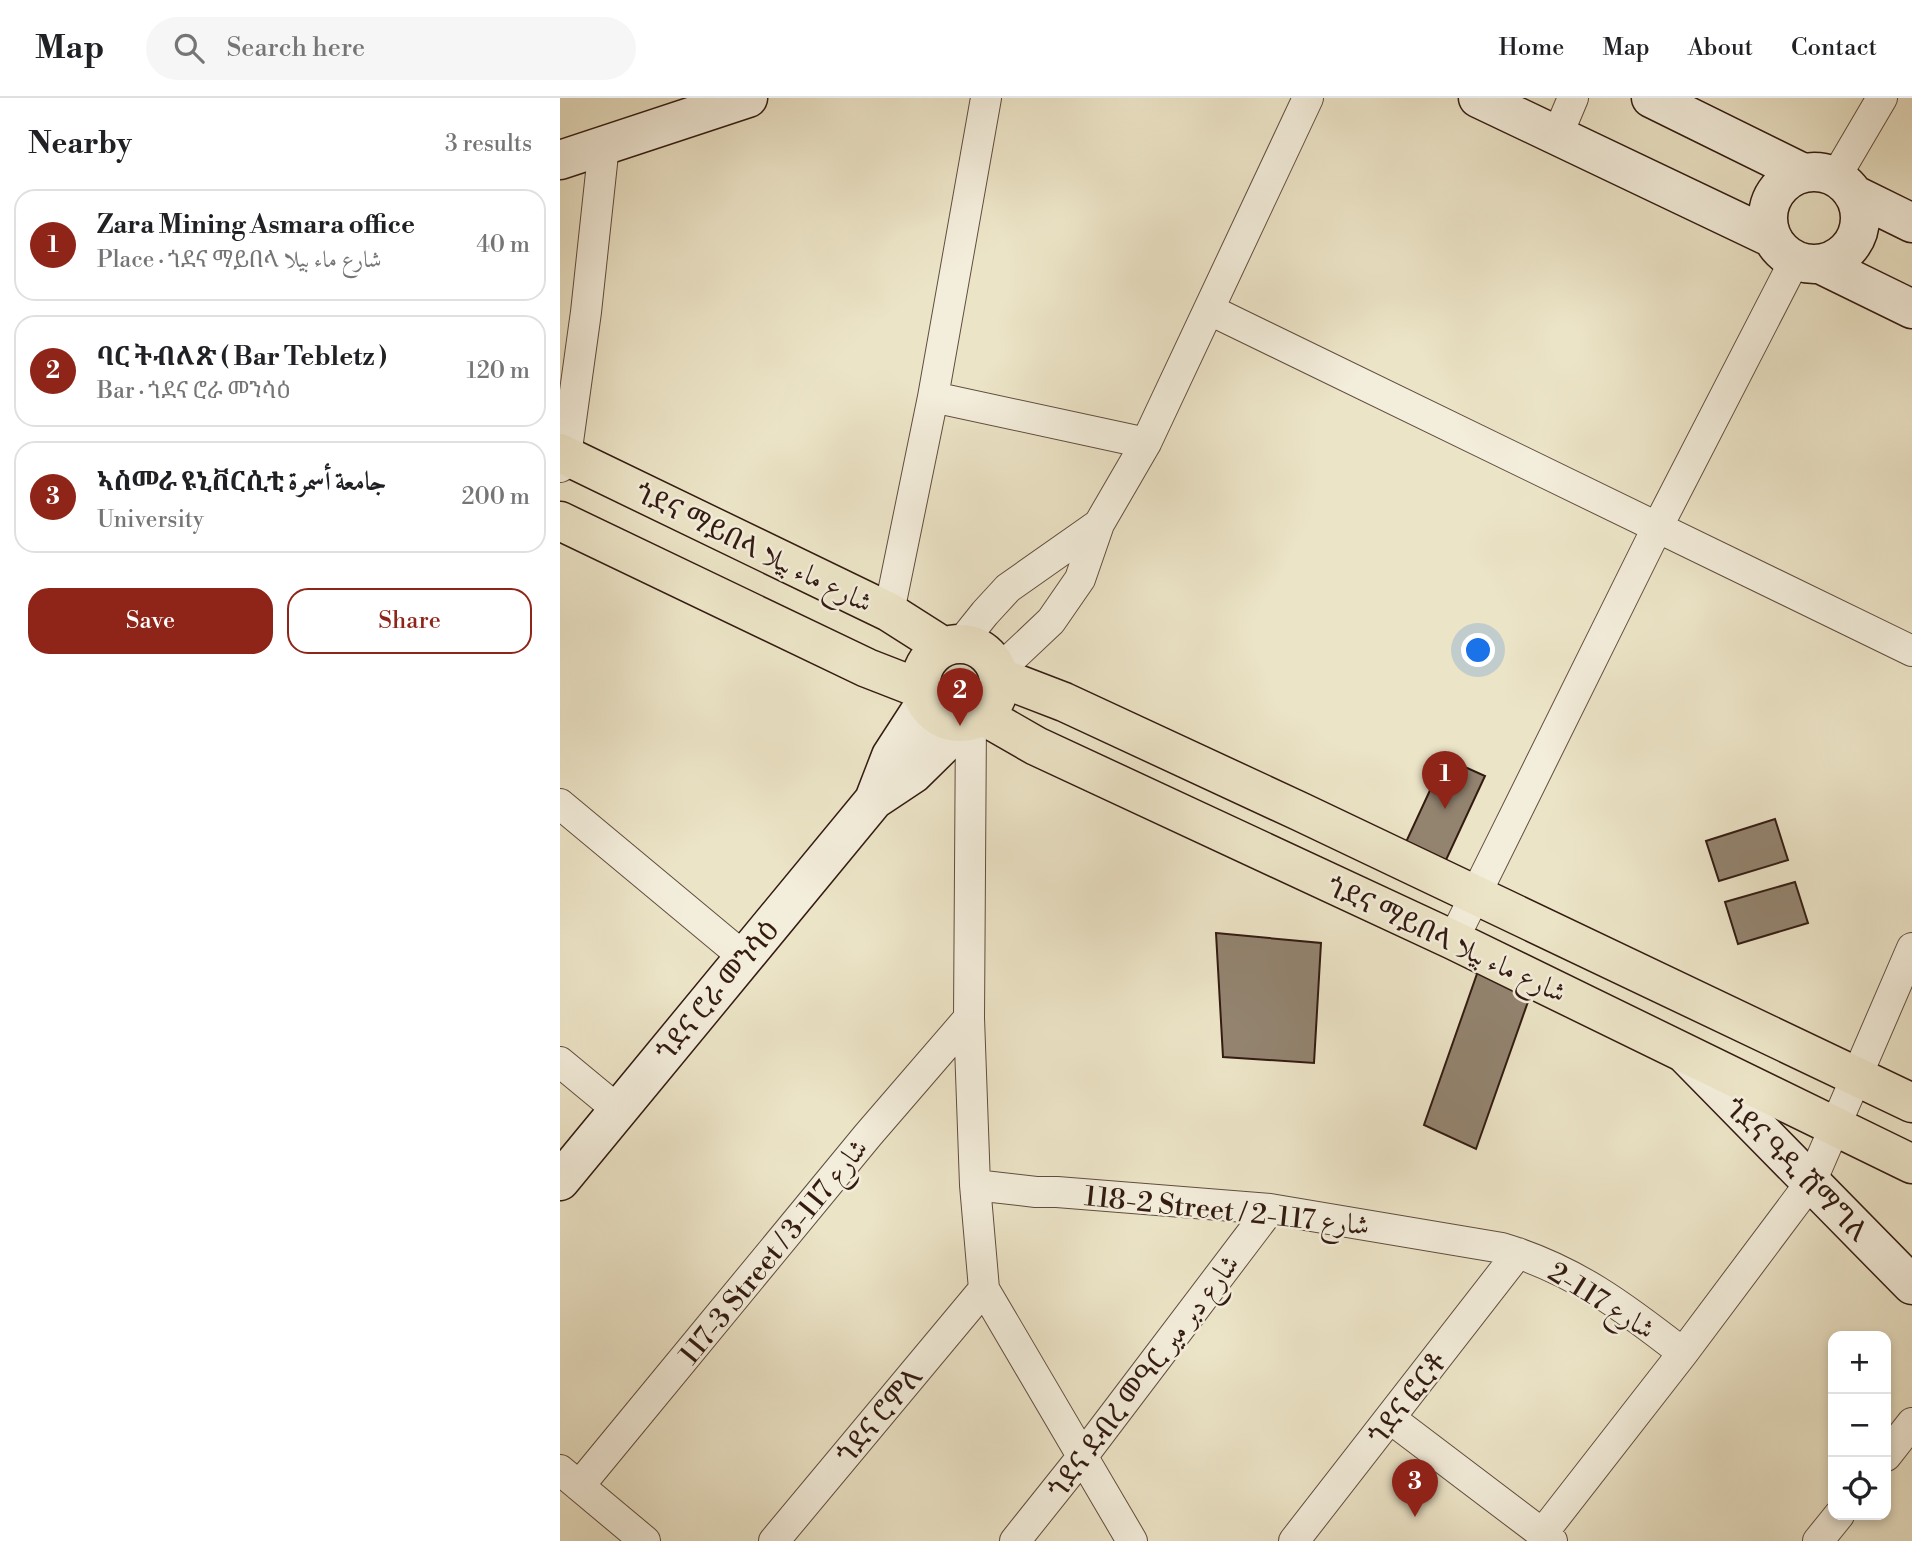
<!DOCTYPE html>
<meta charset="utf-8">
<style>
body{margin:0;font-family:"Libre Bodoni",Amiri,"Noto Serif Ethiopic",serif;background:#f6f6f6;color:#202124}
.controls{position:absolute;right:21px;bottom:21px;display:grid;overflow:hidden;border-radius:14px;box-shadow:0 4px 10px #0003}
.controls button{width:63px;height:63px;display:grid;place-items:center;padding:0;border:0;border-bottom:2px solid #e0e0e0;background:#fff;color:#202124;font:35px sans-serif}
.you{position:absolute;left:919px;top:553px;width:24px;height:24px;margin:-18px;border:5px solid #fff;border-radius:50%;background:#1a73e8;box-shadow:0 0 0 10px #1a73e833}
.badge{display:grid;place-items:center;width:46px;height:46px;border-radius:50%;background:#8f2418;color:#fff;font-size:23px;font-weight:700}
.pin{position:absolute;translate:-50% -58px;filter:drop-shadow(0 2px 4px #0008)}
.pin::after{content:'';position:absolute;top:37px;width:24px;height:21px;background:inherit;clip-path:polygon(0 0,100% 0,50% 100%)}
.list{margin:0;padding:0;list-style:none}
h2{display:flex;justify-content:space-between;align-items:center;height:91px;margin:0;padding:0 28px;font-size:30px}
h2 small{font-size:23px;font-weight:400;color:#757577}
.list li{display:grid;grid-template-columns:46px 1fr auto;gap:21px;align-items:center;box-sizing:border-box;height:112px;margin:0 14px 14px;padding:0 14px;border:2px solid #e0e0e0;border-radius:21px}
.list b{display:block;font-size:26px;white-space:nowrap}
.list p{margin:0;font-size:23px;white-space:nowrap;color:#757577}
.list em{font-size:23px;font-style:normal;color:#757577}
.actions{display:flex;gap:14px;padding:21px 28px}
.actions a{flex:1;padding:16px 0;border:2px solid #8f2418;border-radius:21px;text-align:center;font-size:24px;color:#8f2418}
.actions .main{background:#8f2418;color:#fff}
.icon{flex:none;width:38px;height:38px;fill:none;stroke:currentColor;stroke-width:2;stroke-linecap:round;stroke-linejoin:round}
.map{position:relative;flex:none;width:1352px;height:1443px;overflow:hidden}
header{display:flex;align-items:center;gap:42px;box-sizing:border-box;height:98px;padding:0 35px;background:#fff;border-bottom:2px solid #e0e0e0}
header strong{font-size:33px}
nav{display:flex;gap:38px;margin-inline-start:auto;font-size:24px}
.search{width:490px;height:63px;background:#f6f6f6;display:flex;align-items:center;gap:18px;box-sizing:border-box;padding:0 24px;border-radius:38px;color:#757577;font-size:26px}
main{display:flex}
aside{flex:1;background:#fff}
.map>svg:first-child{display:block}
</style>
<header>
<strong>Map</strong>
<div class="search"><svg class="icon" aria-label="search" viewBox="0 0 24 24"><circle cx="10" cy="10" r="6"/><path d="M15 15l6 6"/></svg>Search here</div>
<nav><a>Home</a><a>Map</a><a>About</a><a>Contact</a></nav>
</header>
<main>
<aside>
<h2>Nearby<small>3 results</small></h2>
<ul class="list">
<li><span class="badge">1</span><div><b>Zara Mining Asmara office</b><p>Place · ጎደና ማይበላ شارع ماء بيلا</p></div><em>40 m</em></li>
<li><span class="badge">2</span><div><b>ባር ትብለጽ ( Bar Tebletz )</b><p>Bar · ጎደና ሮራ መንሳዕ</p></div><em>120 m</em></li>
<li><span class="badge">3</span><div><b>ኣስመራ ዩኒቨርሲቲ جامعة أسمرة</b><p>University</p></div><em>200 m</em></li>
</ul>
<div class="actions"><a class="main">Save</a><a>Share</a></div>
</aside>
<div class="map">
<svg width="1352" height="1443" viewBox="0 0 1352 1443">
<rect width="100%" height="100%" fill="#ece4c7"/>
<filter id="stains"><feTurbulence type="fractalNoise" baseFrequency=".00286" numOctaves="4"/><feColorMatrix values="0 0 0 0 .2 0 0 0 0 .09 0 0 0 0 .02 0 0 0 .5 -.17"/></filter>
<radialGradient id="worn" r=".72"><stop offset=".6" stop-color="#630" stop-opacity="0"/><stop offset="1" stop-color="#630" stop-opacity=".3"/></radialGradient>
<path fill="#938470" stroke="#331b12" stroke-width="2" d="M885 660 925 678 886 762 846 744Z
M1215 721 1228 762 1159 783 1146 743Z
M1235 784 1248 825 1178 846 1165 804Z
M656 835 761 845 754 965 663 959Z
M918 873 970 898 916 1051 864 1027Z"/>
<g fill="none" stroke-linecap="round" stroke-linejoin="round">
<defs>
<path id="street" d="M997 38 1013 0
M1275 80 1322 0
M650 212 1352 553
M373 299 586 345
M0 369 6 358 26 214 44 47
M329 514 373 299 426 0
M401 545 425 515 448 490 539 426
M438 573 491 523 520 481 539 426 586 345 748 0
M411 622 409 920 415 1087 424 1191 572 1443
M0 706 185 860
M893 842 1098 428 1235 162
M0 964 58 1012
M415 1087 476 1094H497L710 1111 942 1150C1015 1172 1064 1209 1123 1255
M831 1321 992 1443
M1326 1358 1352 1325
M0 1372 85 1443
M19 1388 308 1037 409 920
M982 1436 1123 1255 1251 1084 1352 850
M214 1443 424 1191
M455 1443 522 1359 710 1111
M734 1443 958 1155
M1258 1443 1279 1417"/>
<path id="secondary" d="M918 0 1212 140
M1091 0 1243 75
M0 62 188 0
M1208 120a46 46 0 1 1 92 0a46 46 0 1 1-92 0Z
M1293 96 1352 125
M1260 166 1352 211
M314 702 331 658 366 604
M1127 958 1352 1187
M0 1083 314 702 353 676 406 624"/>
<path id="highway" d="M0 355 329 514 384 549
M0 423 307 570 361 591
M361 585a39 39 0 1 1 78 0a39 39 0 1 1-78 0Z
M439 579 504 604 741 714 1352 1005
M422 617 476 648 893 842 1352 1066"/>
</defs>
<use href="#street" stroke="#614d3f" stroke-width="32"/>
<use href="#secondary" stroke="#331b12" stroke-width="41"/>
<use href="#highway" stroke="#331b12" stroke-width="41"/>
<use href="#street" stroke="#f3eddb" stroke-width="30"/>
<use href="#secondary" stroke="#f3eddb" stroke-width="38"/>
<use href="#highway" stroke="#ece4c7" stroke-width="38"/>
</g>
<g text-anchor="middle" stroke-width="5" stroke-linejoin="round" paint-order="stroke">
<g font-size="28" fill="#331b12" stroke="#f3eddb">
<text transform="translate(194 449) rotate(26)" y="10">ጎደና ማይበላ شارع ماء بيلا</text>
<text transform="translate(887 841) rotate(25)" y="10">ጎደና ማይበላ شارع ماء بيلا</text>
<text transform="translate(157 892) rotate(-50)" y="10">ጎደና ሮራ መንሳዕ</text>
<text transform="translate(1237 1071) rotate(45)" y="10">ጎደና ዓዲ ሽማግለ</text>
<text transform="translate(667 1112) rotate(6)" y="10">118-2 Street / شارع 117-2</text>
<text transform="translate(213 1153) rotate(-51)" y="10">117-3 Street / شارع 117-3</text>
<text transform="translate(1042 1202) rotate(32)" y="10">شارع 117-2</text>
<text transform="translate(583 1278) rotate(-53)" y="10">ጎደና ደብረ መዓር شارع دبر مير</text>
<text transform="translate(847 1300) rotate(-52)" y="10">ጎደና ፎርቶ</text>
<text transform="translate(319 1317) rotate(-50)" y="10">ጎደና ሮምለ</text>
</g>
</g>
<rect width="100%" height="100%" filter="url(#stains)"/>
<rect width="100%" height="100%" fill="url(#worn)"/>
</svg>
<div class="controls">
<button>+</button>
<button>−</button>
<button><svg class="icon" aria-label="locate" viewBox="0 0 24 24"><circle cx="12" cy="12" r="6"/><path d="M12 2v4M12 18v4M2 12h4M18 12h4"/></svg></button>
</div>
<div class="you"></div>
<div class="pin badge" style="left:885px;top:711px">1</div>
<div class="pin badge" style="left:400px;top:628px">2</div>
<div class="pin badge" style="left:855px;top:1419px">3</div>
</div>
</main>
